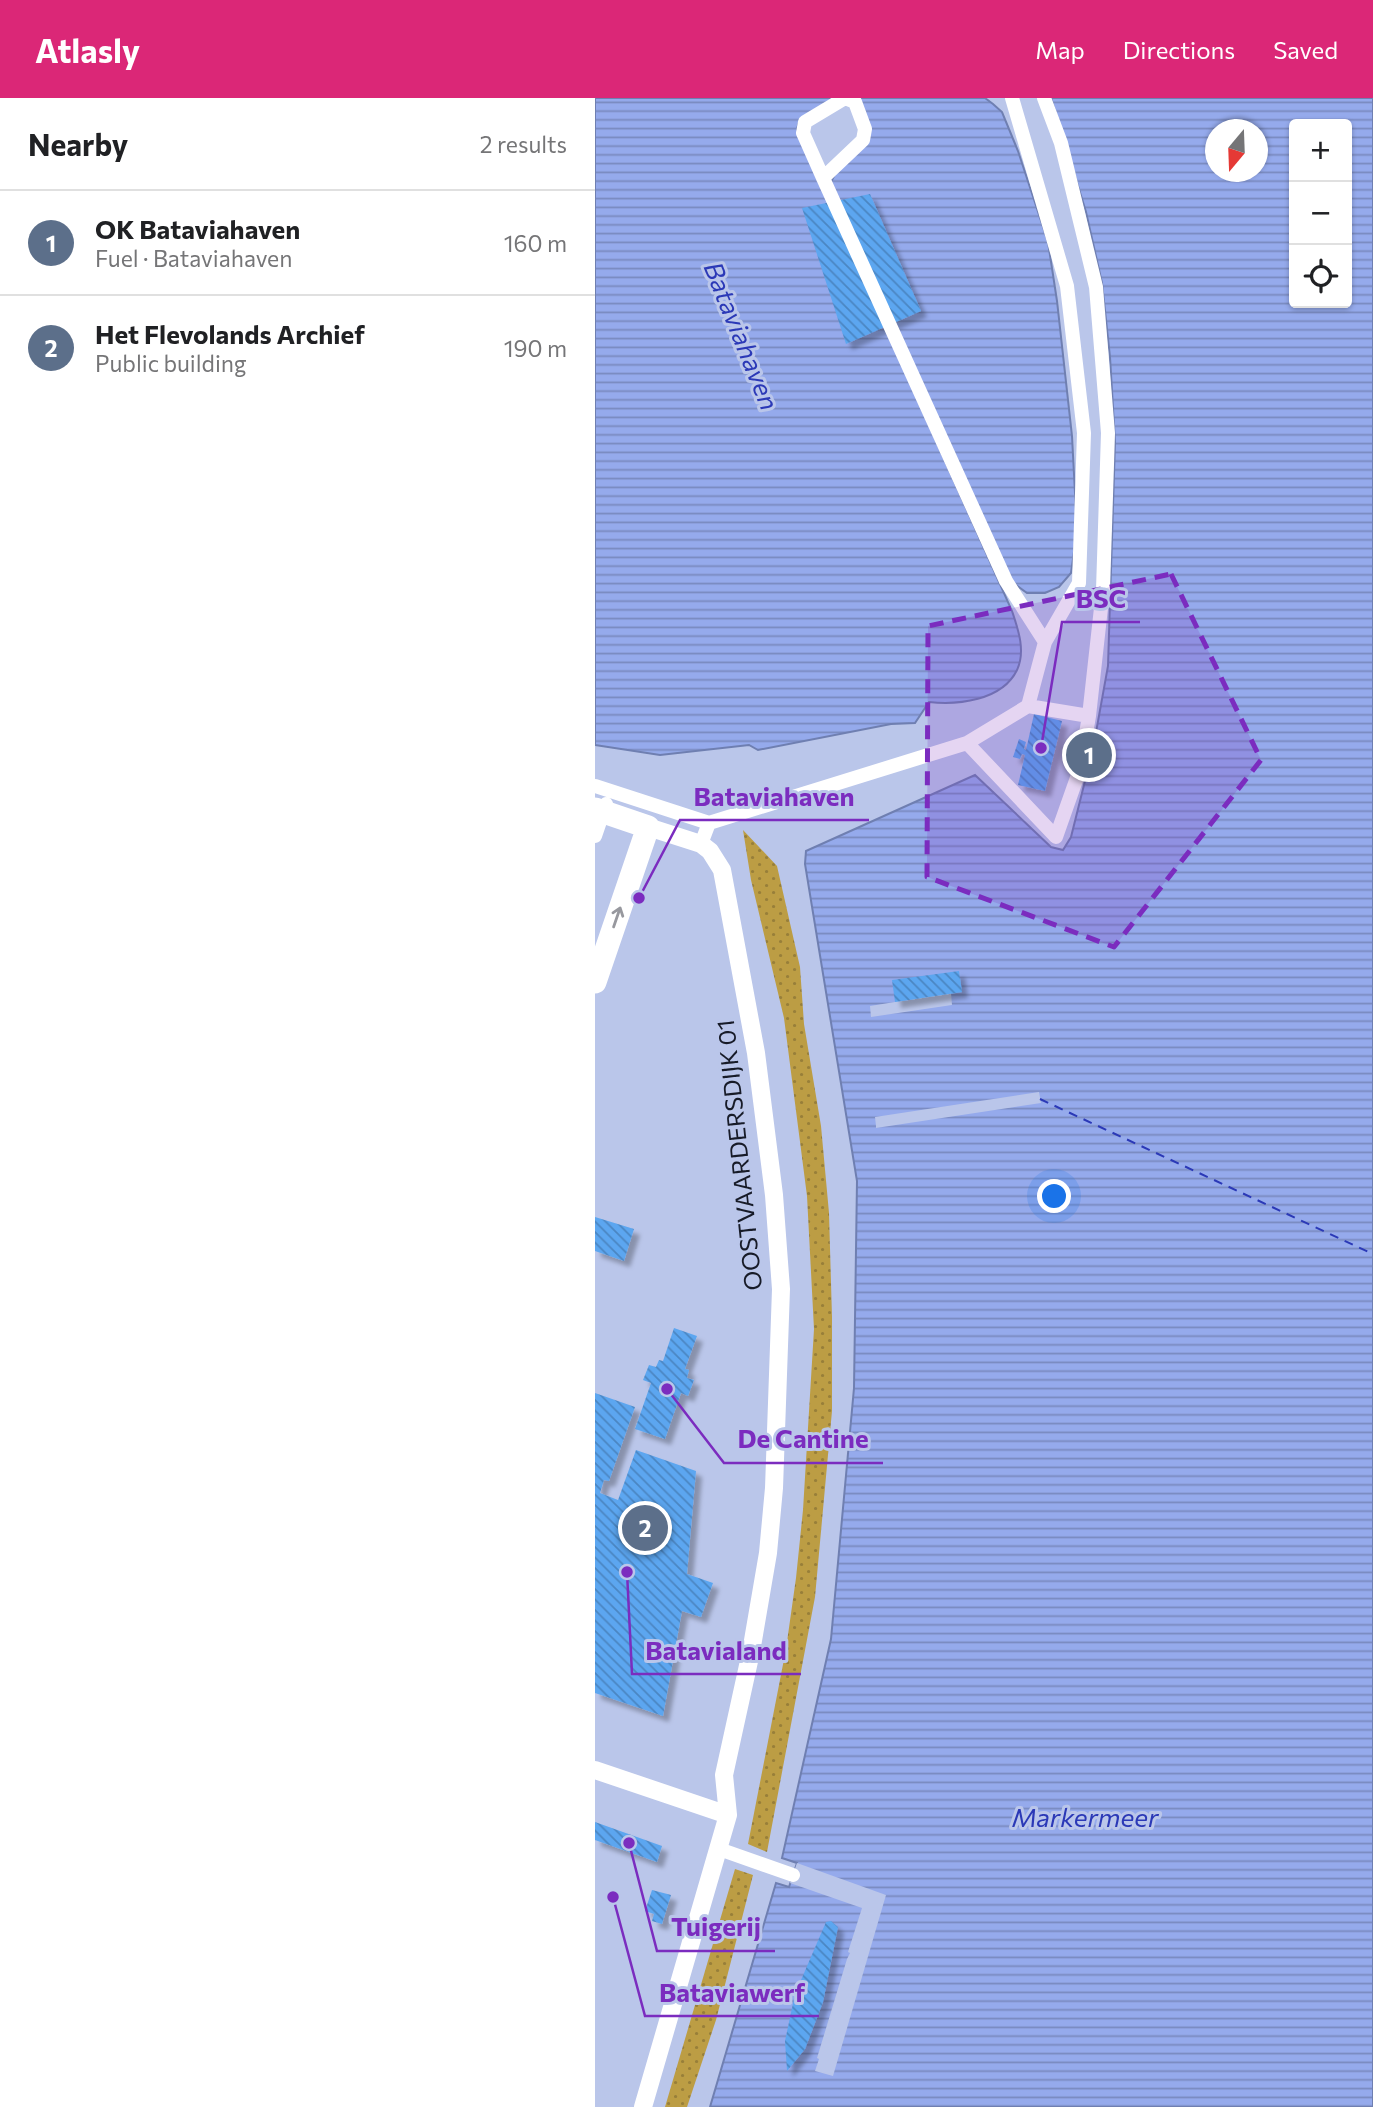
<!DOCTYPE html>
<meta charset="utf-8">
<style>
body{margin:0;font-family:Commissioner,sans-serif;background:#f6f6f6;color:#202124}
.controls{position:absolute;right:21px;top:21px;display:grid;overflow:hidden;border-radius:7px;box-shadow:0 2px 5px #0004}
.controls button{width:63px;height:63px;display:grid;place-items:center;padding:0;border:0;border-bottom:2px solid #e0e0e0;background:#fff;color:#202124;font:35px sans-serif}
.compass{position:absolute;left:610px;top:21px;width:63px;height:63px;border-radius:50%;background:#fff;box-shadow:0 2px 5px #0004;rotate:199deg}
.you{position:absolute;left:460px;top:1099px;width:24px;height:24px;margin:-18px;border:5px solid #fff;border-radius:50%;background:#1a73e8;box-shadow:0 0 0 10px #1a73e833}
.badge{display:grid;place-items:center;width:46px;height:46px;border-radius:50%;background:#db2777;color:#fff;font-size:23px;font-weight:700}
.pin{position:absolute;translate:-50% -50%;border:4px solid #fff;box-shadow:0 2px 7px #0006}
.list{margin:0;padding:0;list-style:none}
h2{display:flex;justify-content:space-between;align-items:center;height:91px;margin:0;padding:0 28px;font-size:30px}
h2 small{font-size:23px;font-weight:400;color:#757577}
.list li{display:grid;grid-template-columns:46px 1fr auto;gap:21px;align-items:center;box-sizing:border-box;height:105px;padding:0 28px;border-top:2px solid #e0e0e0}
.list b{display:block;font-size:26px;white-space:nowrap}
.list p{margin:0;font-size:23px;white-space:nowrap;color:#757577}
.list em{font-size:23px;font-style:normal;color:#757577}
.icon{flex:none;width:38px;height:38px;fill:none;stroke:currentColor;stroke-width:2;stroke-linecap:round;stroke-linejoin:round}
.map{position:relative;flex:none;width:778px;height:2009px;overflow:hidden}
header{display:flex;align-items:center;gap:42px;box-sizing:border-box;height:98px;padding:0 35px;background:#db2777;color:#fff}
header strong{font-size:33px}
nav{display:flex;gap:38px;margin-inline-start:auto;font-size:24px}
main{display:flex}
aside{flex:1;background:#fff}
.map>svg:first-child{display:block}
</style>
<header>
<strong>Atlasly</strong>
<nav><a>Map</a><a>Directions</a><a>Saved</a></nav>
</header>
<main>
<aside>
<h2>Nearby<small>2 results</small></h2>
<ul class="list">
<li><span class="badge" style="background:#5c6f8a">1</span><div><b>OK Bataviahaven</b><p>Fuel · Bataviahaven</p></div><em>160 m</em></li>
<li><span class="badge" style="background:#5c6f8a">2</span><div><b>Het Flevolands Archief</b><p>Public building</p></div><em>190 m</em></li>
</ul>
</aside>
<div class="map">
<svg width="778" height="2009" viewBox="0 0 778 2009">
<defs>
<pattern id="grass-dots" width="8" height="8" patternUnits="userSpaceOnUse" patternTransform="scale(1.75)"><rect width="8" height="8" fill="#bc9d44"/><path d="M2 2h.1M6 6h.1" fill="none" stroke="#987f39" stroke-width="1.8" stroke-linecap="round"/></pattern>
<pattern id="water-rules" width="6" height="5" patternUnits="userSpaceOnUse" patternTransform="scale(1.75)"><rect width="6" height="5" fill="#95aaec"/><path d="M0 2.5h6" fill="none" stroke="#798abf"/></pattern>
<pattern id="building-back-hatch" width="6" height="6" patternUnits="userSpaceOnUse" patternTransform="scale(1.75)"><rect width="6" height="6" fill="#5ca6f0"/><path d="M-1 5l2 2M0 0l6 6M5-1l2 2" fill="none" stroke="#4b86c2"/></pattern>
<filter id="shadow"><feDropShadow dx="6" dy="6" stdDeviation="2" flood-color="#0004"/></filter>
</defs>
<rect width="100%" height="100%" fill="#bac6ea"/>
<path fill="url(#grass-dots)" d="M148 732 182 768 205 869 209 926 226 1028 234 1115 237 1219V1313L220 1499 172 1754 153 1746 191 1551 201 1480 208 1412 219 1231 212 1098 189 920 156 782Z
M140 1771 158 1777 121 1922 92 2009H70Z"/>
<path fill="url(#water-rules)" stroke="#6f7fb1" stroke-width="2" fill-rule="evenodd" d="M0 0H243L205 21 202 31 417 513C423 531 431 553 422 572 407 603 362 607 334 604L320 625 296 626 163 652 154 647 65 657 0 647Z
M263 0H390L398 6 407 14 423 53 453 144 462 203 477 338 482 433 476 475 464 489 450 495H432L413 481 235 86 240 76 274 41Z
M456 0H778V2009H115L181 1785 194 1789 202 1765 187 1760 236 1541 259 1290 262 1083 210 766 211 753 380 677 456 749 468 752 476 739 498 651 513 568 520 344 515 259 507 185 491 114ZM699 26H752V205H699ZM620 32H662V74H620Z"/>
<path fill="#bac6ea" d="M356 895 357 907 276 919 275 908Z
M444 994 446 1005 281 1030V1028L280 1019Z
M202 1765 291 1797 238 1978 220 1973 224 1961 222 1960 252 1861 255 1855 253 1854 267 1810 195 1785Z"/>
<g fill="none" stroke-linecap="round" stroke-linejoin="round">
<path stroke="#2b39b7" stroke-width="2" stroke-dasharray="9 7" stroke-linecap="butt" d="M445 1001 778 1156"/>
</g>
<path fill="url(#building-back-hatch)" filter="url(#shadow)" d="M275 96 326 213 251 246 207 110Z
M439 616 467 623 450 693 423 687 430 657 427 656 425 661 418 659 424 641 431 644 429 651 431 652Z
M364 873 367 894 300 904 297 882Z
M0 1119 39 1131 29 1163 0 1153Z
M79 1230 102 1238 90 1271 94 1272 92 1280 99 1282 93 1298 86 1295 70 1341 40 1331 56 1285 48 1282 54 1267 61 1269 64 1262 68 1263Z
M0 1295 40 1309 14 1383 9 1382 5 1395 23 1402 41 1352 101 1373 92 1476 118 1485 106 1519 87 1513 68 1618 0 1595Z
M0 1724 67 1748 62 1764 0 1742Z
M57 1792 76 1797 67 1826 57 1823 59 1816 50 1813Z
M236 1823 243 1829 228 1904 210 1951 192 1973 190 1943 200 1896 231 1824Z"/>
<g fill="none" stroke-linecap="round" stroke-linejoin="round">
<path stroke="#fff" stroke-width="14" d="M417 0 472 188 489 335 484 485 450 544 433 608
M228 80 268 42 270 31 260 4 250 0 210 24 208 35 228 80 411 483 450 544
M372 645 461 739 485 671 494 618
M0 688 114 725
M0 738 11 706
M106 746 114 725 372 645 433 608 494 618 508 492 513 335 501 189 466 45 449 0
M124 1751 198 1777"/>
<path stroke="#fff" stroke-width="18" d="M0 1672 133 1717
M48 2009 133 1717 129 1677 156 1554 173 1455 179 1390 186 1191 179 1097 161 955 127 772 115 753 106 746 53 729"/>
<path stroke="#fff" stroke-width="23" d="M0 711 53 729 0 884"/>
</g>
<defs><path id="oneway-shaft" d="M-6 0H5M1.5-3L5.5 0L1.5 3" fill="none" stroke-width="1.6" stroke-linecap="round" stroke-linejoin="round" transform="scale(1.75)"/></defs>
<use stroke="#97989e" href="#oneway-shaft" transform="translate(22 819) rotate(-71)"/>
<path fill="#7b2cbf" fill-opacity="0.2" stroke="#7b2cbf" stroke-width="5" stroke-dasharray="14 9" stroke-linejoin="round" d="M576 476 666 662 519 849 332 779 333 528Z"/>
<g text-anchor="middle" stroke-width="6" stroke-linejoin="round" paint-order="stroke">
<g font-size="24" fill="#171b28" stroke="#bac6ea">
<text transform="translate(145 1057) rotate(-96)" y="8">OOSTVAARDERSDIJK 01</text>
</g>
<g font-size="26" font-style="italic" fill="#2b39b7" stroke="#bac6ea">
<text transform="translate(146 238) rotate(68)" y="9">Bataviahaven</text>
<text x="490" y="1729">Markermeer</text>
</g>
</g>
<path fill="none" stroke="#7b2cbf" stroke-width="2.5" d="M446 650L467 524H545M44 800L85 722H274M72 1291L129 1365H288M32 1474L37 1576H206M34 1745L62 1853H180M18 1799L50 1918H224"/>
<g fill="#7b2cbf" stroke="#bac6ea" stroke-width="2.5">
<circle cx="446" cy="650" r="7"/>
<circle cx="44" cy="800" r="7"/>
<circle cx="72" cy="1291" r="7"/>
<circle cx="32" cy="1474" r="7"/>
<circle cx="34" cy="1745" r="7"/>
<circle cx="18" cy="1799" r="7"/>
</g>
<g font-size="26" text-anchor="middle" font-weight="bold" fill="#7b2cbf" stroke="#bac6ea" stroke-width="6" stroke-linejoin="round" paint-order="stroke">
<text x="506" y="510">BSC</text>
<text x="179" y="708">Bataviahaven</text>
<text x="208" y="1350">De Cantine</text>
<text x="121" y="1562">Batavialand</text>
<text x="121" y="1838">Tuigerij</text>
<text x="137" y="1904">Bataviawerf</text>
</g>
</svg>
<div class="controls">
<button>+</button>
<button>−</button>
<button><svg class="icon" aria-label="locate" viewBox="0 0 24 24"><circle cx="12" cy="12" r="6"/><path d="M12 2v4M12 18v4M2 12h4M18 12h4"/></svg></button>
</div>
<svg class="compass" viewBox="-18 -18 36 36"><path d="M0-13l5 13h-10z" fill="#e53935"/><path d="M0 13l5-13h-10z" fill="#757577"/></svg>
<div class="you"></div>
<div class="pin badge" style="left:494px;top:657px;background:#5c6f8a">1</div>
<div class="pin badge" style="left:50px;top:1430px;background:#5c6f8a">2</div>
</div>
</main>
